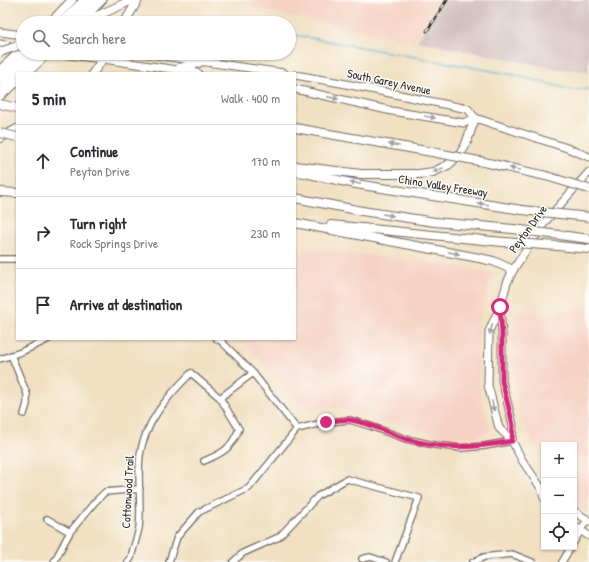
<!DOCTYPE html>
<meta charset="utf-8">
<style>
body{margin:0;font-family:"Patrick Hand",sans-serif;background:#f2f2f3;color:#2b2b33}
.controls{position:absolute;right:12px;bottom:12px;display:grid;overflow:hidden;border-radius:0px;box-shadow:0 1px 3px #0004}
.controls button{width:36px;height:36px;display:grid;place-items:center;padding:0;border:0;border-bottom:1px solid #e1e1e2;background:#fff;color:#2b2b33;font:20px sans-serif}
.stop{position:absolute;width:12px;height:12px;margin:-9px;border:3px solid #db2777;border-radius:50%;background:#fff}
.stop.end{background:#db2777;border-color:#fff;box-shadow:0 1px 4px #0008}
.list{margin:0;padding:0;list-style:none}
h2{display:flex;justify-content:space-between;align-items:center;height:52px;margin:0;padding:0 16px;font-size:17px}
h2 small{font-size:13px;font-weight:400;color:#7c7c81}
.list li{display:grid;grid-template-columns:26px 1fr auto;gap:12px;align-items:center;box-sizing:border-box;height:72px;padding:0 16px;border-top:1px solid #e1e1e2}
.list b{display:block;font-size:15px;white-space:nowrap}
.list p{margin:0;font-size:13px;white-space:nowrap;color:#7c7c81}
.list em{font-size:13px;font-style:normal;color:#7c7c81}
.icon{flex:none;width:22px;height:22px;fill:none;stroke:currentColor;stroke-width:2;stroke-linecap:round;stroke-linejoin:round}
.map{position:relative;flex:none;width:589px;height:562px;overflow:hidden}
.search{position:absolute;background:#fff;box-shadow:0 1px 3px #0004;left:16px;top:16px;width:280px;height:44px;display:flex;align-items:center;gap:10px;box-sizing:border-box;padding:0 14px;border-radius:22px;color:#7c7c81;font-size:15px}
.panel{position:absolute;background:#fff;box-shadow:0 1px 3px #0004;left:16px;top:72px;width:280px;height:268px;border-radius:0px}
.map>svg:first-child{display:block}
</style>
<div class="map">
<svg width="589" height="562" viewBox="0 0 589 562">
<rect width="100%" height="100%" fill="#fdfcf7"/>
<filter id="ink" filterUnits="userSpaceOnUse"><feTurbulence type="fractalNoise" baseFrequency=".025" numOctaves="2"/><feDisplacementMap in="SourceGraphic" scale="8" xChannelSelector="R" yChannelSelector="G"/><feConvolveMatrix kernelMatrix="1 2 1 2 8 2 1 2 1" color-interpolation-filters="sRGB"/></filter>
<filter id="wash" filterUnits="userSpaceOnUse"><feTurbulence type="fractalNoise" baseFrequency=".012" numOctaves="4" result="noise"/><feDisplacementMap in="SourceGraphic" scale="16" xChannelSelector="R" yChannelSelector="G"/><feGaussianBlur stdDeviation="0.9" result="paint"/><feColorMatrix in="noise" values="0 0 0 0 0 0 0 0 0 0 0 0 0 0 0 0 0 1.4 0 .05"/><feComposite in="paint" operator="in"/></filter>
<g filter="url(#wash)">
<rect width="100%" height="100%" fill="#f1e0c1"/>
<path fill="#f6d2c3" d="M252 0H441L414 41 280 14 250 7Z
M295 247 451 265 493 273 481 309 478 354 481 398 492 432 475 437H446L334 407 307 412 246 345 238 339H295Z
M589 308V513L574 503V445H544V462L521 420 515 393 512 338 517 312 557 311Z"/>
<path fill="#d1bfbd" d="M444 0H589V71L558 69 417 41Z"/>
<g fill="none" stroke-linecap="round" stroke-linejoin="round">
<path stroke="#4fb1ce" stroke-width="1.5" d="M289 34 514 75 572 90 589 89"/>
</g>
</g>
<g filter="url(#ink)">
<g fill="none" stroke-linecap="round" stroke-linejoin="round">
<defs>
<path id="minor" d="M0 259H17
M217 339 222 342 253 373 297 429
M11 355 27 394V404L24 414
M0 359 21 352 49 339
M220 398 253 373
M47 519 70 532
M574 542 587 520
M362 559 370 557 386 562
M54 562 70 532 94 503 105 492 140 489
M128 562 131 558C133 548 137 538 139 528 142 504 137 479 140 455 145 422 168 396 191 373L220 398 239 429C231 449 223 453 204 461
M169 562 177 537 199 512 249 488 297 429 327 422 350 420 370 426 406 439 434 445 462 448 485 446 512 441
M233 562 243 553 279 537 318 496 347 479 419 498 395 562
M473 562 484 557 512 554 532 562
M562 562 571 547"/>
<path id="major" d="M0 32 23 35
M0 44 15 47
M52 53 103 59 198 73
M142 53 284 73
M180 67 194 65 202 62
M295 75 341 83 468 109 475 118 567 148 589 157
M295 89 392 111 464 123 475 118
M500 309 502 333V381L513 425 512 441
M544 498 541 488 522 460 512 441 499 428 488 385 489 331 500 307 507 283 513 270 544 223 589 172
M574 511 589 521
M574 526 589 536"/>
<path id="highway" d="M80 22 102 0
M50 23 72 0
M61 23 84 0
M71 23 93 0
M82 23 132 0
M124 23 138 0
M0 70 23 49
M18 73 40 53
M27 73 48 53
M93 73 107 53
M0 78 29 53
M0 88 17 73
M0 96 17 82
M0 104 17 108
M295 128 432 152
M0 138 17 129
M484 162 546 176
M295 166 361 174H419L433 172 448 165 461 153 466 144 475 118
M295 171 356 184 522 210
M0 192 17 193
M295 198 362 211 435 222 513 229
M295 223 479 258 493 261 513 270
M331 225 503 242
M567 236 589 239
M558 246 589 249"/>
</defs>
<use href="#minor" stroke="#706a60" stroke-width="8"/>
<use href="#major" stroke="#706a60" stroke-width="9"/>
<use href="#highway" stroke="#706a60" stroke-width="10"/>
<use href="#minor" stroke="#fff" stroke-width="5.5"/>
<use href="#major" stroke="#fff" stroke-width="7"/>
<use href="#highway" stroke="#fff" stroke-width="8"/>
<defs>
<path id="rail" d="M427 31 447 0"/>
</defs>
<use href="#rail" stroke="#2b2b2b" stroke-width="3"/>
<use href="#rail" stroke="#fdfcf7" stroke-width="1.5" stroke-dasharray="4.5" stroke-linecap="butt"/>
<defs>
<path id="highway-bridge" d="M0 52 23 44
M0 133 17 137
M432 152 484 162
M546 176 589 189
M522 210 589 217
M513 229 567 236
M503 242 558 246"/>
</defs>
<use href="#highway-bridge" stroke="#706a60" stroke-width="10" stroke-linecap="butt"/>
<use href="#highway-bridge" stroke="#fff" stroke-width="8"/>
</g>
<defs><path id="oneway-solid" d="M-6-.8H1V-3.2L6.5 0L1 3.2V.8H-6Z"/></defs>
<g fill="#a0a0a0">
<use href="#oneway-solid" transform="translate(333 98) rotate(13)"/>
<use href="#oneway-solid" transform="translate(430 117) rotate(10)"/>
<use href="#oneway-solid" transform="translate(394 145) rotate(-170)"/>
<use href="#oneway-solid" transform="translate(515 169) rotate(-167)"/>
<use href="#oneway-solid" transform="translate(438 170) rotate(159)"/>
<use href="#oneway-solid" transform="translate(355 183) rotate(-169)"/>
<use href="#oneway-solid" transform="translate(483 204) rotate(-172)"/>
<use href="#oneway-solid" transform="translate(388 215) rotate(9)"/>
<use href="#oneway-solid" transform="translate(454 253) rotate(11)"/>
<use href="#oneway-solid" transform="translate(491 329) rotate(106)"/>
<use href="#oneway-solid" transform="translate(493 406) rotate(77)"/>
</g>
</g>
<g fill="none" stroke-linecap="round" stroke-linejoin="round" filter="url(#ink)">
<path stroke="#db2777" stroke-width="5" d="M326 422C334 421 343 419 351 420 370 423 388 433 406 439 444 450 474 448 512 441L513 425 502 381V333L500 307"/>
</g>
<g text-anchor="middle" stroke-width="3" stroke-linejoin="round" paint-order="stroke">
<g font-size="12" fill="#2b2b2b" stroke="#fdfcf7">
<text transform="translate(389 82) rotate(12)" y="4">South Garey Avenue</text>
<text transform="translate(443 186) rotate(9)" y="4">Chino Valley Freeway</text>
<text transform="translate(528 229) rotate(-54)" y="4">Peyton Drive</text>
<text transform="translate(128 492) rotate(-87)" y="4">Cottonwood Trail</text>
</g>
</g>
</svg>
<div class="controls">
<button>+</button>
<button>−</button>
<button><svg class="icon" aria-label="locate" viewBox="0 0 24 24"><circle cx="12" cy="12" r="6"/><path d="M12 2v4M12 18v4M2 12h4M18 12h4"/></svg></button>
</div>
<div class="stop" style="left:500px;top:307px"></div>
<div class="stop end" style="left:326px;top:422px"></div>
<div class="search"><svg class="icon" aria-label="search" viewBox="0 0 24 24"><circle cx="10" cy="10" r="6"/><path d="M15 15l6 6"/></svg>Search here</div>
<section class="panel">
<h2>5 min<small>Walk · 400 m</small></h2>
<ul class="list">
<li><svg class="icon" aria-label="ahead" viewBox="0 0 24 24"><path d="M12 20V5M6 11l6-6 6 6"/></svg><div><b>Continue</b><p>Peyton Drive</p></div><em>170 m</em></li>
<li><svg class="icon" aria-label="right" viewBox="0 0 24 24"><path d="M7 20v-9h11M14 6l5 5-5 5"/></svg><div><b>Turn right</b><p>Rock Springs Drive</p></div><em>230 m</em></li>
<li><svg class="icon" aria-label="arrive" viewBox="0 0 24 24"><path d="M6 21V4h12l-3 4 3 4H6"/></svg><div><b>Arrive at destination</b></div></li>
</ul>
</section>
</div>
